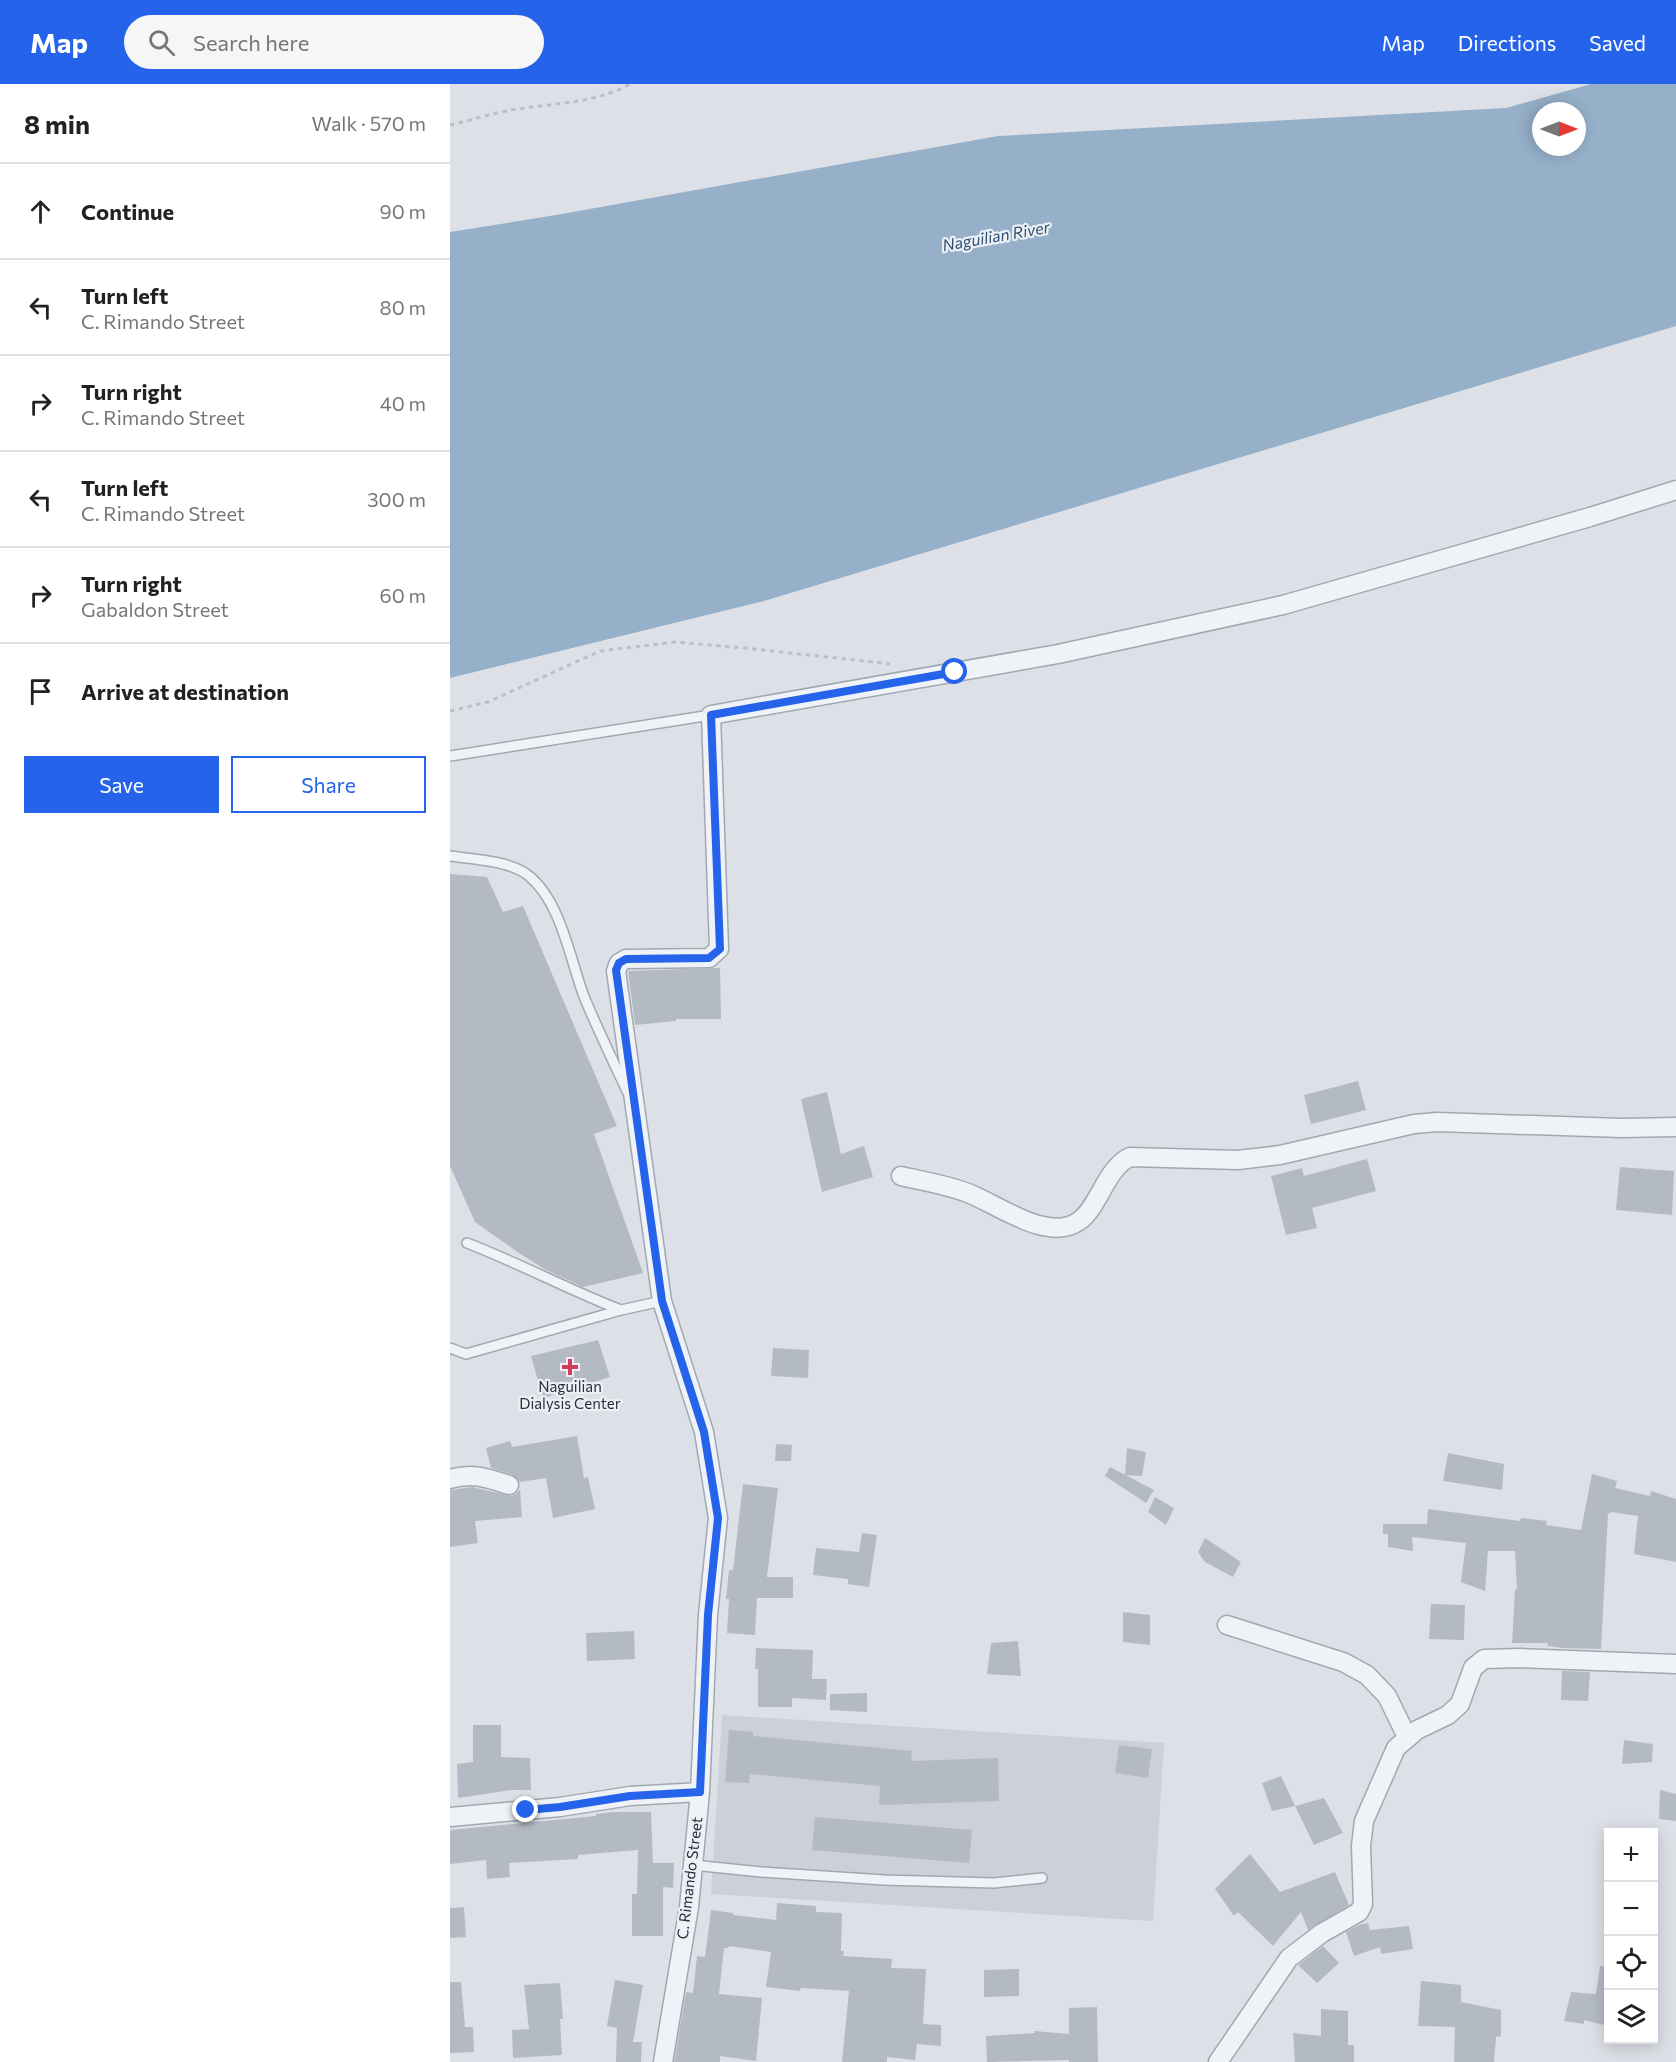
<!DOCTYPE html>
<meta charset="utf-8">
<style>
body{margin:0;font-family:Commissioner,sans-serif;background:#f6f6f6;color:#222}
.controls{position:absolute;right:18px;bottom:18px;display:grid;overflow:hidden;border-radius:0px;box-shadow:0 3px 15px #0003}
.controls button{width:54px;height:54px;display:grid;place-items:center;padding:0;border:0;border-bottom:2px solid #e0e0e0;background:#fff;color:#222;font:30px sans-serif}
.compass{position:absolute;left:1082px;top:18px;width:54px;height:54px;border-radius:50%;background:#fff;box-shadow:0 3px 15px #0003;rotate:90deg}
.stop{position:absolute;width:18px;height:18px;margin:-14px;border:4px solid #2563eb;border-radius:50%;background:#fff}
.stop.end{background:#2563eb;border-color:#fff;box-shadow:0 2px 6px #0008}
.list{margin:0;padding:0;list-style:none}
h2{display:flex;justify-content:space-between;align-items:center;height:78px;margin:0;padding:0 24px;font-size:26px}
h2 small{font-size:20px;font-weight:400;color:#767676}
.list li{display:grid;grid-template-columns:39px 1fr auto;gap:18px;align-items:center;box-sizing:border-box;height:96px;padding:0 24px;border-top:2px solid #e0e0e0}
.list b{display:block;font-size:22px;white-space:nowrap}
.list p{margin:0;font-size:20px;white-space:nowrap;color:#767676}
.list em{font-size:20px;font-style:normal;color:#767676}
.actions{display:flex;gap:12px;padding:18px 24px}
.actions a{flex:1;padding:14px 0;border:2px solid #2563eb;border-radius:0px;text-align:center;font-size:21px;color:#2563eb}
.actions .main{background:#2563eb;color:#fff}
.icon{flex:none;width:33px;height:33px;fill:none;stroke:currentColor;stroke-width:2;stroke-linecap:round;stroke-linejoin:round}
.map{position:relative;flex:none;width:1226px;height:1978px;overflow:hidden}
header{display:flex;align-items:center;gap:36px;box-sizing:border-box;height:84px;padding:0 30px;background:#2563eb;color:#fff}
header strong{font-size:28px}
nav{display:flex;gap:33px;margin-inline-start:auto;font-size:21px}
.search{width:420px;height:54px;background:#f6f6f6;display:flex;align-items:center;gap:15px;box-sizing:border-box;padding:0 21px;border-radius:33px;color:#767676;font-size:22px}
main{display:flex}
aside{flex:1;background:#fff}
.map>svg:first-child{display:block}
</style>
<header>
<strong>Map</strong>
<div class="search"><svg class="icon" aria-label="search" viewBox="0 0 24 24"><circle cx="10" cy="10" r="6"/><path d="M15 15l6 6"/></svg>Search here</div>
<nav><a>Map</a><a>Directions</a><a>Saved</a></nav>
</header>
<main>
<aside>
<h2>8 min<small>Walk · 570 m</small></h2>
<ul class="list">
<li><svg class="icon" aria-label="ahead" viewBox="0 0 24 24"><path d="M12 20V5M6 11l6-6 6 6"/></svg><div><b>Continue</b></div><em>90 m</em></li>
<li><svg class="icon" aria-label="left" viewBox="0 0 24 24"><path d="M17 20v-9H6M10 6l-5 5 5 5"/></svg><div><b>Turn left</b><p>C. Rimando Street</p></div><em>80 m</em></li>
<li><svg class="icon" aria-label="right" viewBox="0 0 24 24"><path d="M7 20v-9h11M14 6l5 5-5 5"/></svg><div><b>Turn right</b><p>C. Rimando Street</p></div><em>40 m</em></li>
<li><svg class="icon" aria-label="left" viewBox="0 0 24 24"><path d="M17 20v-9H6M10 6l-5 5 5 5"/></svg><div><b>Turn left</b><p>C. Rimando Street</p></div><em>300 m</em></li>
<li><svg class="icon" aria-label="right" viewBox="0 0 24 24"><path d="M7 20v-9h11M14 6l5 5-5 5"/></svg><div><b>Turn right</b><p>Gabaldon Street</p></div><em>60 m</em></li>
<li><svg class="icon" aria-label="arrive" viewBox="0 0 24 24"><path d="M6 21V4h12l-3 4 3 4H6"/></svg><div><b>Arrive at destination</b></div></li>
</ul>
<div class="actions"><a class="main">Save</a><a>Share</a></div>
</aside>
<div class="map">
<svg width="1226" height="1978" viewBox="0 0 1226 1978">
<rect width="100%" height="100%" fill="#dde1e7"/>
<path fill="#cbd0d9" d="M272 1631 714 1659 703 1837 261 1810Z"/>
<path fill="#96b0c9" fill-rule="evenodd" d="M1141 0H1226V242L314 517 0 594V148L106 131 548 52 1056 24ZM1091 27H1127V63H1091Z"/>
<path fill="#b4bac4" d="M0 790 37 793 53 828 73 822 167 1042 144 1050 193 1189 133 1203 96 1186 69 1169 25 1138 0 1082Z
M262 884H270L271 935H226V937L185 941 178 887Z
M908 997 916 1026 861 1040 854 1011Z
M377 1008 391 1070 414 1062 423 1093 372 1108 351 1015Z
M917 1075 926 1107 862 1124 867 1144 836 1151 821 1092 852 1084 854 1092Z
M1170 1083 1224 1087 1222 1131 1166 1126Z
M148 1256 160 1293 93 1314 81 1272Z
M323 1264 359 1266 358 1294 321 1292Z
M127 1352 134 1394 138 1393 145 1425 103 1434 96 1394 70 1398 63 1391 41 1384 36 1364 60 1357 62 1363Z
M326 1360 342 1361 341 1377H325Z
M677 1364 696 1368 692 1392 675 1391Z
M998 1369 1054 1380 1052 1406 993 1397Z
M660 1383 704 1406 696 1419 655 1392Z
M1142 1390 1167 1397 1165 1404 1200 1412 1201 1407 1226 1415V1478L1184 1470 1188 1432 1161 1428 1160 1430 1158 1429 1151 1565 1114 1564 1097 1562 1098 1559H1062L1065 1505H1067L1065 1467H1038L1035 1507 1011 1498 1016 1459 962 1453 963 1467 938 1463V1450H933V1440H977L978 1425 1070 1437 1071 1434 1097 1437 1096 1441 1131 1446Z
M293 1400 328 1404 317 1493H343V1514H307L305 1551 277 1549 279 1515H276L279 1486H283Z
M22 1403 61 1412 66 1410 70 1405 72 1433 25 1437 28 1459 0 1463V1406Z
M705 1413 724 1424 716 1441 698 1428Z
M412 1449 427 1451 419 1503 398 1500V1495L363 1491 366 1464 409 1468Z
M755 1454 791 1478 783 1493 755 1478 748 1468Z
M981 1520 1015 1521 1014 1556 979 1555Z
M673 1528 700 1531V1561L673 1558Z
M184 1547 185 1575 137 1577 136 1549Z
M568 1557 571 1592 537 1590 541 1559Z
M306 1564 363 1566 362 1595H377L376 1616 342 1614V1623H308V1585H305Z
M1112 1587 1140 1588 1138 1617 1111 1616Z
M417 1609V1628L380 1626V1610Z
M23 1641H51V1673L80 1674 81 1706H61L8 1714 7 1680 23 1678Z
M279 1646 303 1648V1652L462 1667 461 1677 548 1674 549 1717 429 1721 430 1702 300 1690 299 1699 275 1698Z
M1174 1656 1203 1660 1202 1678 1172 1680Z
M669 1661 702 1665 698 1694 665 1689Z
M831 1692 845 1722 822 1727 812 1699Z
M1210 1706 1226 1710V1737L1209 1735Z
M874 1714 893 1749 864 1761 845 1722Z
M164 1728H201L203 1779H224L223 1804 213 1803V1852H182V1810H187L188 1766 128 1771V1775L59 1779 60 1793 37 1795 36 1776 0 1780V1746L146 1732V1730Z
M365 1733 522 1746 519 1779 362 1766Z
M800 1770 830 1808 885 1788 899 1821 858 1846 851 1828 823 1862 788 1828 784 1832 765 1805Z
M327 1819 366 1822V1828L392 1829 391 1867H394L393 1872 442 1875 441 1884 476 1885 473 1940 491 1941V1962L467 1960 465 1976 437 1973V1978H392L399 1907 351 1904 350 1907 316 1903 321 1868 279 1862 278 1864H274L269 1910 312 1914 306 1977 270 1972V1978H224L236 1908 243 1909 247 1872 255 1873 261 1826 283 1829V1831L326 1836Z
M14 1823 16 1853 0 1854V1824Z
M918 1839 920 1846 959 1842 963 1865 931 1870 930 1863 904 1872 896 1848 909 1841Z
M873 1862 889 1879 867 1899 848 1881Z
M1150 1882 1158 1883V1942L1134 1936V1940L1114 1937 1121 1908 1146 1910Z
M569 1885V1912L534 1913V1886Z
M165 1896 193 1901 183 1958H192L191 1978H166L167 1944 157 1942Z
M971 1897 1011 1901V1918L1051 1926V1952L1046 1953 1044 1978H1004L1005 1943 968 1942Z
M0 1898H11L15 1943H23L24 1968 0 1969Z
M110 1899 113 1935H110L112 1971 63 1974 62 1946 79 1945 74 1901Z
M647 1923 648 1978H619V1976L537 1978 536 1952 585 1949 584 1947 619 1950V1924Z
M871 1925 898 1927V1961H904V1978H845L843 1949 871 1952Z"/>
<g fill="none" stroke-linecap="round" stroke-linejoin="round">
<defs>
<path id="service" d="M0 672 261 631
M0 772C22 775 62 777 79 792 112 819 120 877 135 915 148 946 163 977 177 1007
M17 1159C69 1179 119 1206 171 1226
M0 1264 16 1270 171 1226 212 1217
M243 1781 311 1788 434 1796 544 1799 592 1794"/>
<path id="minor" d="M451 1092C473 1097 497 1101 518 1109 549 1121 598 1159 629 1137 649 1123 656 1084 680 1073L788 1076 830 1071 964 1040 987 1038 1172 1044 1226 1043
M0 1395C22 1388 38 1394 59 1401
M777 1541 893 1578 917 1591 937 1612 957 1653
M0 1733 110 1723 180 1712 250 1708
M213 1978 239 1823 250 1708 258 1531 268 1434 254 1348 212 1217 166 887 169 879 176 875 259 874 269 865 261 631 608 570 833 521 1140 433 1226 406
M768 1978 839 1874 872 1849 909 1828 913 1820 911 1762 914 1737 946 1664 967 1646 998 1631 1010 1620 1023 1584 1034 1575 1070 1574 1226 1580"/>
</defs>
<use href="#service" stroke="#a2a8b1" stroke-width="12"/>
<use href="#minor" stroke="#a2a8b1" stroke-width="21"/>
<path stroke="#bbbfc6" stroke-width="3" stroke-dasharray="4.5 4.5" stroke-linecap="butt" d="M0 41C22 36 45 28 68 25 105 19 147 19 180 0
M0 627 38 618 150 567 225 558 305 565 440 580"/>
<use href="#service" stroke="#eff2f6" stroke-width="9"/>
<use href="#minor" stroke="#eff2f6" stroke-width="18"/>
</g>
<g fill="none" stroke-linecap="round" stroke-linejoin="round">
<path stroke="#2563eb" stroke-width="8" d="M76 1726 110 1723 180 1712 250 1708 258 1531 268 1434 254 1348 212 1217 166 886 169 879 176 875 259 874 270 865 261 631 505 588"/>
</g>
<path fill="#d33b57" stroke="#ecf0f5" stroke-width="2" d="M117 1274h6v6h6v6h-6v6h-6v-6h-6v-6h6z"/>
<g text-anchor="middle" stroke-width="4.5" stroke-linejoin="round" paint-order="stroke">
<g font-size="15" fill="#262f3e" stroke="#ecf0f5">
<text x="120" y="1308">Naguilian<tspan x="120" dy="17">Dialysis Center</tspan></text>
</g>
<g font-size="15" fill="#262f3e" stroke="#ecf0f5">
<text transform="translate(240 1794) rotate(-83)" y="5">C. Rimando Street</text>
</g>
<g font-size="16" font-style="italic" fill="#2f5073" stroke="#ecf0f5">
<text transform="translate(546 152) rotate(-10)" y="6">Naguilian River</text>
</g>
</g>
</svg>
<div class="controls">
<button>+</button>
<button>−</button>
<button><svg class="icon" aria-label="locate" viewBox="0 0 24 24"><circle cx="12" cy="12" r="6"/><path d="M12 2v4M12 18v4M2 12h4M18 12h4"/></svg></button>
<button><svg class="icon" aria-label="layers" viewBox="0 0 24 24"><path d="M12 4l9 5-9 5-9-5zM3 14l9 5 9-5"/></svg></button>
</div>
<svg class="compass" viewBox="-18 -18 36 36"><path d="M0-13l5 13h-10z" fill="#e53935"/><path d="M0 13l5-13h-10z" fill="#767676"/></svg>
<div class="stop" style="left:505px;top:588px"></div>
<div class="stop end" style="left:76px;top:1726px"></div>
</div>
</main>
